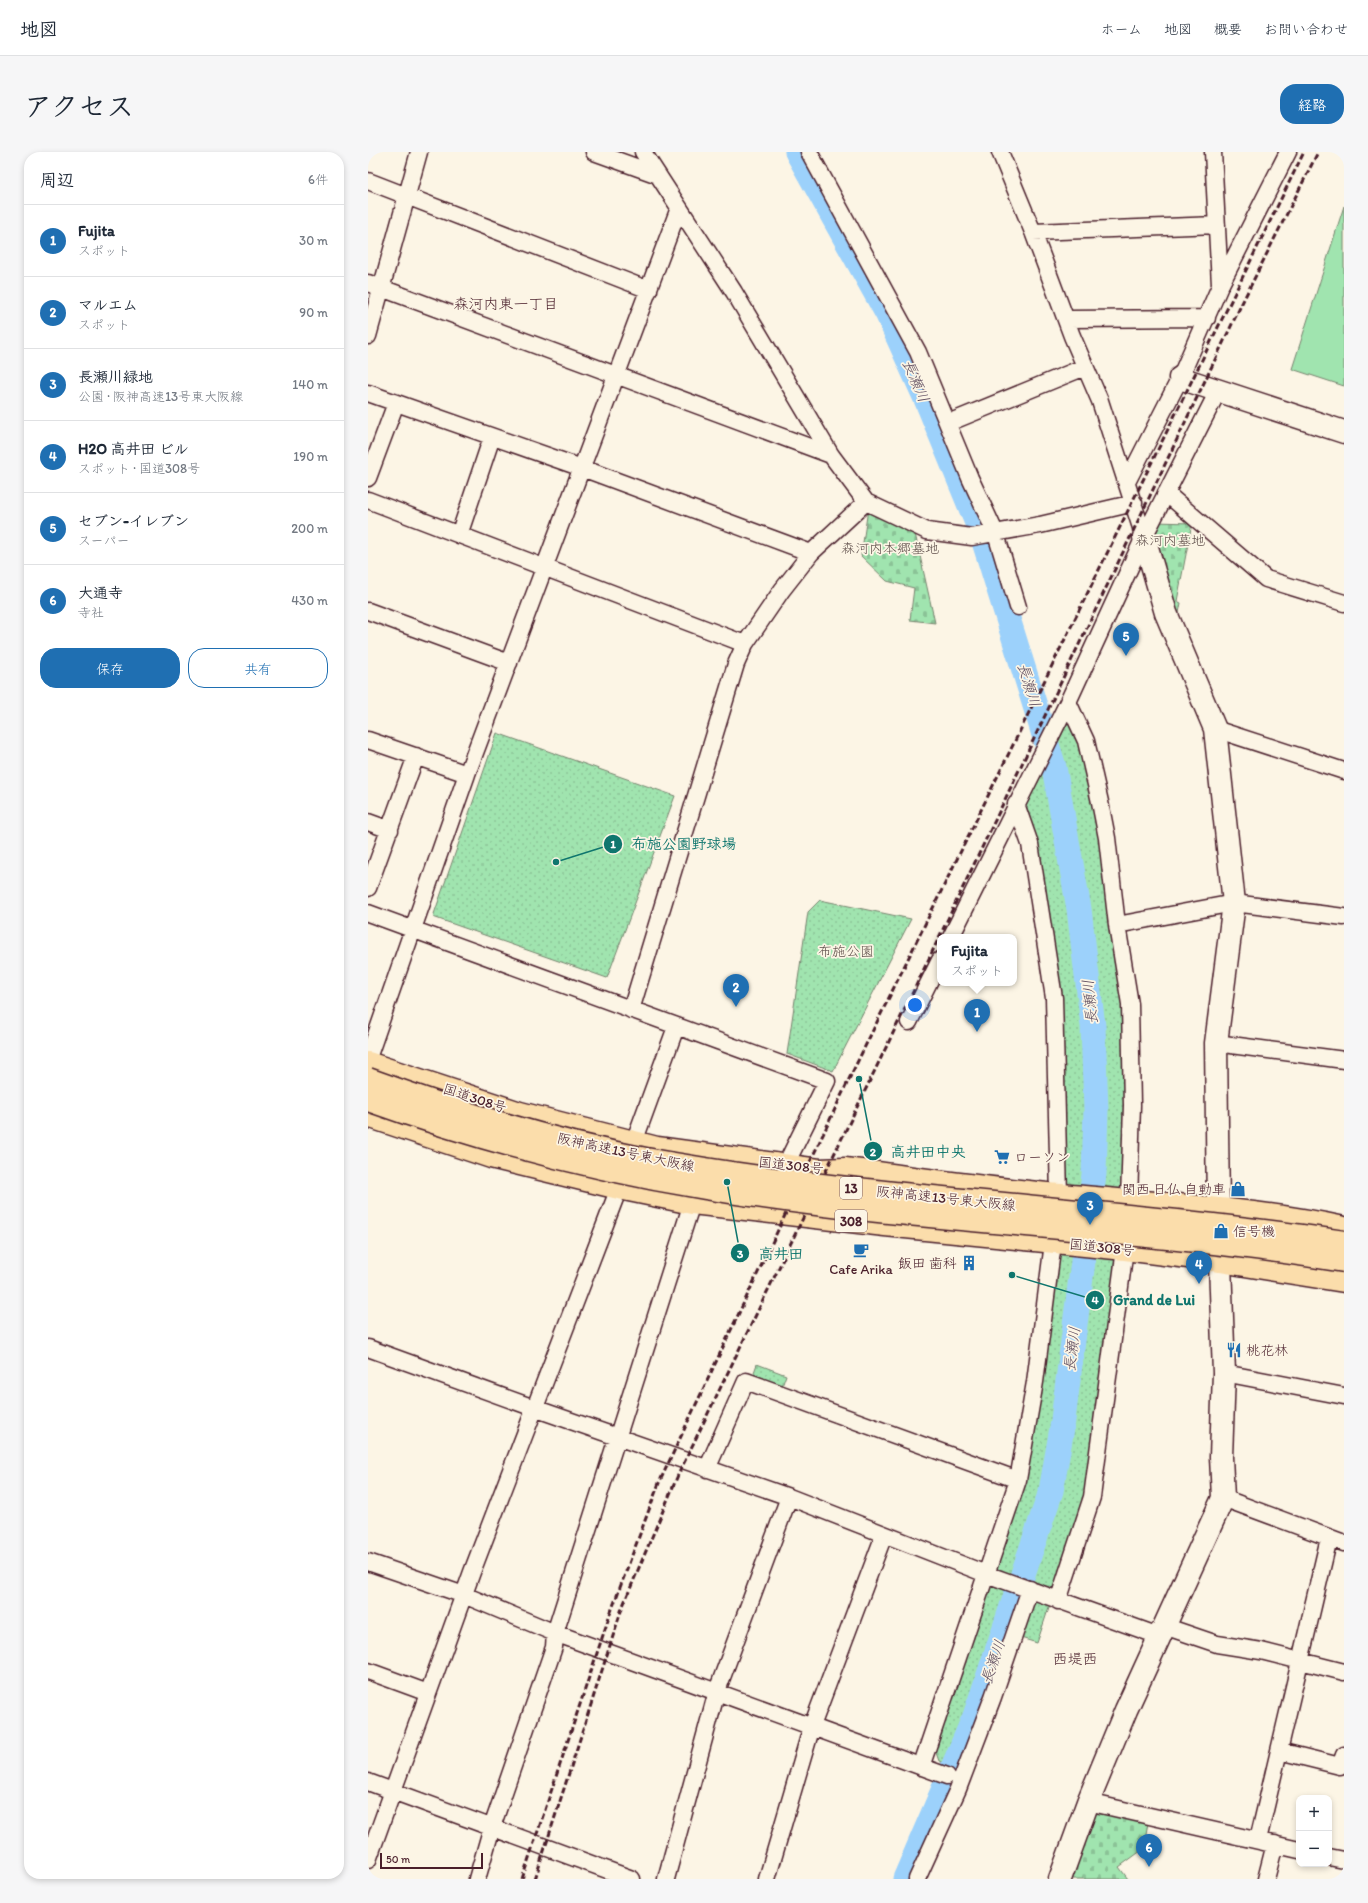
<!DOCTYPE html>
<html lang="ja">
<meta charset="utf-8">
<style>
body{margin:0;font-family:Itim,"Klee One",sans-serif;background:#f6f6f7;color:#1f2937}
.controls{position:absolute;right:12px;bottom:12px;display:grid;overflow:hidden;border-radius:8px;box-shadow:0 2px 6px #0003}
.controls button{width:36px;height:36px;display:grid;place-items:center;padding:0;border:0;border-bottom:1px solid #e0e1e3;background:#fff;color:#1f2937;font:20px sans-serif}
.scale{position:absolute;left:12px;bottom:10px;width:103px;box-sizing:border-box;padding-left:4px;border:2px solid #4a1f2b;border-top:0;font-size:11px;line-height:14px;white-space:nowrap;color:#4a1f2b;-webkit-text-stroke:3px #fcf5e5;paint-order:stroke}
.you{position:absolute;left:547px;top:853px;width:14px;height:14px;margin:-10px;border:3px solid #fff;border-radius:50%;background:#1a73e8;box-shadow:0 0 0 6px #1a73e833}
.badge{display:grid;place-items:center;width:26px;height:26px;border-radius:50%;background:#1f6fb2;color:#fff;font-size:13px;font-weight:700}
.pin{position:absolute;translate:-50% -33px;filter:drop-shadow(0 1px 2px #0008)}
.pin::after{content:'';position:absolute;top:21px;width:14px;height:12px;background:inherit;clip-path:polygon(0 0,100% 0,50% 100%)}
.popup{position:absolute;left:569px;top:782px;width:80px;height:52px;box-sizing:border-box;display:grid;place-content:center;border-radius:8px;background:#fff;filter:drop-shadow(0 1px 3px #0005);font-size:13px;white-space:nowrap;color:#747a83}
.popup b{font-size:15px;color:#1f2937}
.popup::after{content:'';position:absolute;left:50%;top:100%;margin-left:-8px;border:8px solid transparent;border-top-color:#fff}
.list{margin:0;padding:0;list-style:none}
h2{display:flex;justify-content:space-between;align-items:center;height:52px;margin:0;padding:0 16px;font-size:17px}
h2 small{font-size:13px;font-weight:400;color:#747a83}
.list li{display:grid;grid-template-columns:26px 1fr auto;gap:12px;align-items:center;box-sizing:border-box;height:72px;padding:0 16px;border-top:1px solid #e0e1e3}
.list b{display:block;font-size:15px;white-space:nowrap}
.list p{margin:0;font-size:13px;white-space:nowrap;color:#747a83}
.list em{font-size:13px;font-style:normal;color:#747a83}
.actions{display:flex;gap:8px;padding:12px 16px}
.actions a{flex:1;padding:9px 0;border:1px solid #1f6fb2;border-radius:16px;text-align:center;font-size:14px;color:#1f6fb2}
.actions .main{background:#1f6fb2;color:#fff}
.map{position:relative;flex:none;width:976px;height:1727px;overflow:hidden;border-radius:16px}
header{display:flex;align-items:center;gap:24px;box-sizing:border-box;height:56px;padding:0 20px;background:#fff;border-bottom:1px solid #e0e1e3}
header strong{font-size:19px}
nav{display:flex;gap:22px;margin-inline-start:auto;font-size:14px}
.intro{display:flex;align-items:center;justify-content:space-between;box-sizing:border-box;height:96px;padding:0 24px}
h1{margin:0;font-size:28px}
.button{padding:10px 18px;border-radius:16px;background:#1f6fb2;color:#fff;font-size:14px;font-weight:700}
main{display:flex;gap:24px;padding:0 24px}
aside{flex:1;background:#fff;border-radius:16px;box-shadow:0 2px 6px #0003}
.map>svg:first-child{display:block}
</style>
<header>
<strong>地図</strong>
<nav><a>ホーム</a><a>地図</a><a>概要</a><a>お問い合わせ</a></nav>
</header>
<div class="intro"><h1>アクセス</h1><a class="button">経路</a></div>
<main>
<aside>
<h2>周辺<small>6件</small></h2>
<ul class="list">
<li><span class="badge">1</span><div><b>Fujita</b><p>スポット</p></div><em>30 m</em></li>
<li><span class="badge">2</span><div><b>マルエム</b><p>スポット</p></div><em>90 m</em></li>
<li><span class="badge">3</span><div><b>長瀬川緑地</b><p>公園 · 阪神高速13号東大阪線</p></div><em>140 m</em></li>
<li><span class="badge">4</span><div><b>H2O 高井田 ビル</b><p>スポット · 国道308号</p></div><em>190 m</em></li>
<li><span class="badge">5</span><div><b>セブン-イレブン</b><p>スーパー</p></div><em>200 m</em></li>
<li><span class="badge">6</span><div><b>大通寺</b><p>寺社</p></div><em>430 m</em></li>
</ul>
<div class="actions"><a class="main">保存</a><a>共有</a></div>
</aside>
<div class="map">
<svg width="976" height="1727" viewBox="0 0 976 1727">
<defs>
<pattern id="cemetery-stones" width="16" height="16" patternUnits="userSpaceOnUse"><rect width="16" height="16" fill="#a0e4af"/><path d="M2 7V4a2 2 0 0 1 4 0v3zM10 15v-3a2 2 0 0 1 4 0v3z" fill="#8bc397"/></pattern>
<pattern id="park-dots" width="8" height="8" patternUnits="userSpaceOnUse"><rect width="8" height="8" fill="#a0e4af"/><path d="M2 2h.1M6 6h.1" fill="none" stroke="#8bc397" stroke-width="1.8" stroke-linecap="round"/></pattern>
</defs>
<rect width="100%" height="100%" fill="#fcf5e5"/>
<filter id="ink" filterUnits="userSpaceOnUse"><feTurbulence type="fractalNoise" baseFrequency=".025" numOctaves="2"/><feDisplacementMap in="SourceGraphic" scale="8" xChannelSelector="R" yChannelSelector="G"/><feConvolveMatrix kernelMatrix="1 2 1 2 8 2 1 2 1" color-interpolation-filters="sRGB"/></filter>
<g filter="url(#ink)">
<path fill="#a0e4af" stroke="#75826d" d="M976 54V234L924 217Z"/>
<path fill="url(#cemetery-stones)" stroke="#75826d" d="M500 357 546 377 567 471 542 468 546 436 519 429 493 404Z
M787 370 824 371 809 449 813 451 810 466 781 380Z
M730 1661 780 1671 777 1687 781 1693 751 1715 760 1727H701L724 1664Z"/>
<path fill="url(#park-dots)" stroke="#75826d" d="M699 563 714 592 733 687 753 825 759 904 751 1097 717 1347 669 1491 643 1483 605 1581 588 1617 571 1609 567 1598 631 1403 696 1037 669 690 657 649Z
M129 581 307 644 239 826 65 765Z
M452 748 543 767 465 919 419 902 440 760Z
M389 1212 418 1223 413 1237 384 1226Z"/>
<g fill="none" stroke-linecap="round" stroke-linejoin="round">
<path stroke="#9cd1fb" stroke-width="25" d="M429 0 520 163 558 247 614 383 686 615 711 757 725 874 728 958 726 1022 694 1276 683 1339 607 1564 537 1727"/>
<defs>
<path id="street" d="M226 0 290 23
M275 0 366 140 463 303 498 350 559 379 604 385 672 373 766 351
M441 0 550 200 602 326 628 382 650 455
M632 0 665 80 704 184 732 249 776 385
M845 0 852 133
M0 29 281 138
M665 80 849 73
M0 131 463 303
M699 167 839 166
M0 184 51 0
M0 241 214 316 443 401
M580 271 717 215
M0 326 28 251
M759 330 812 226 852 134 920 0
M798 341 898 427 976 451
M0 348 377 492
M91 383 124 285
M0 459 141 511
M700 550 718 589 732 650 739 686 749 773 762 852 764 953 761 1049
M847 577 976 619
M0 588 99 622
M648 652 662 692 686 846 691 1043
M0 670 22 678
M0 736 48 604
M0 761 459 929 417 1014
M749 773 866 751 976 765
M583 785 700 550 776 385 850 239
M263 858 368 512 377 492 414 438 443 401 498 350
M541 870 572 808
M848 891 976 908
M0 906 99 622 311 56
M266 990 308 875
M0 1196 166 1256 421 1345 618 1422 791 1484
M856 1221 976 1244
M339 1317 378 1229 650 1328
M855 1346 976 1391
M0 1410 96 1443 187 1481 579 1624
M690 1449 724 1345 757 1097
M796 1474 849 1492 893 1499 976 1520
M0 1519 60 1541
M911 1599 972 1614 976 1603
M553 1615 650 1328 667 1230 685 1091
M0 1630 264 1727
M720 1650 931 1698
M890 1688 961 1386
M961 1705 976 1708
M0 1708 104 1420 251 1036
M109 1727 124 1675 186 1495 187 1481 324 1051
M298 1727 349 1539 421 1345
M399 1727 444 1574 516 1383
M549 1727 590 1637 625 1545 662 1437
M898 1727 907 1692"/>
<path id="secondary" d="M812 226 976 280
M692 1727 720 1650 758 1558 855 1346 853 1305 856 1221 850 1057 848 891 866 751 847 577 798 461 776 385"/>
<path id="highway" d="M0 911 152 961 289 996 451 1018 477 1017C549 1026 621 1037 693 1043 788 1052 883 1056 976 1076
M0 964 123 1005 251 1036 324 1051 517 1073 757 1097 852 1109 976 1129"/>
</defs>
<use href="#street" stroke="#4a1f2b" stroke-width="19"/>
<use href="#secondary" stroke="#4a1f2b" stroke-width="25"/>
<use href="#highway" stroke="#4a1f2b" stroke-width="25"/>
<use href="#street" stroke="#fcf5e5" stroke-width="16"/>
<use href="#secondary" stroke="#fcf5e5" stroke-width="22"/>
<use href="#highway" stroke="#fbddab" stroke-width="22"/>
<path stroke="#4a1f2b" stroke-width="3" stroke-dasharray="6 3" stroke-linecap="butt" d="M154 1727 241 1465 291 1331 483 923 936 0
M167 1727 254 1456 310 1323 545 840 876 147 950 0"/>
<defs>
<path id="highway-bridge" d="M0 927C90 960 183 989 278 1007 509 1049 744 1055 976 1090
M0 948C109 987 223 1017 337 1036 549 1072 764 1074 976 1109"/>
</defs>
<use href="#highway-bridge" stroke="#4a1f2b" stroke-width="25" stroke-linecap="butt"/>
<use href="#highway-bridge" stroke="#fbddab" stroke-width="22"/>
</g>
</g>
<defs>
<symbol id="supermarket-bare" viewBox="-9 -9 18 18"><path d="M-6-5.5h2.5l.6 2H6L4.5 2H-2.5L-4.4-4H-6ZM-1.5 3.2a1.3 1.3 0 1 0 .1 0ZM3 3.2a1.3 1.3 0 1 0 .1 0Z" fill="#1f6fb2" stroke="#fcf5e5" stroke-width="2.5" paint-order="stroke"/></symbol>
<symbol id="shop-bare" viewBox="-9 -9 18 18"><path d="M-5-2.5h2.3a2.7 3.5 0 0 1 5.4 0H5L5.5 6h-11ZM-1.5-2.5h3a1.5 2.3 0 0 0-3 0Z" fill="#1f6fb2" stroke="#fcf5e5" stroke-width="2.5" paint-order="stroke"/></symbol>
<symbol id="cafe-bare" viewBox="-9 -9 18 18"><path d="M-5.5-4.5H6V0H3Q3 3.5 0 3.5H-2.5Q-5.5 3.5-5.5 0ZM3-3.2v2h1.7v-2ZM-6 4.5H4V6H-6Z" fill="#1f6fb2" stroke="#fcf5e5" stroke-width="2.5" paint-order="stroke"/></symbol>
<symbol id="building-bare" viewBox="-9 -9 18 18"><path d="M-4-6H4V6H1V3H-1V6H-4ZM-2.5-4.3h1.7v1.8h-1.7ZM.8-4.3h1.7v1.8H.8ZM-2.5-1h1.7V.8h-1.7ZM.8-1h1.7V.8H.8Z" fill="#1f6fb2" stroke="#fcf5e5" stroke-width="2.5" paint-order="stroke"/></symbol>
<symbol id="restaurant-bare" viewBox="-9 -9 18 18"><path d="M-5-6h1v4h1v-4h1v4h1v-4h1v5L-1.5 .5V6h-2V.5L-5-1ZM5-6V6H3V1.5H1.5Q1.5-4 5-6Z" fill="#1f6fb2" stroke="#fcf5e5" stroke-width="2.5" paint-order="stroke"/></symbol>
</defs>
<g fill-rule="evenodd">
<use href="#supermarket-bare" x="623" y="994" width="22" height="22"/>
<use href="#shop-bare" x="859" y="1026" width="22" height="22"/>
<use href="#shop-bare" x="842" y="1068" width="22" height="22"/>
<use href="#cafe-bare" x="482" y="1087" width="22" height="22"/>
<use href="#building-bare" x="590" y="1100" width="22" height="22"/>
<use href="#restaurant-bare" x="855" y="1187" width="22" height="22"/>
</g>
<g text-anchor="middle" stroke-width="3.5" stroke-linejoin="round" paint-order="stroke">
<g fill="#fcf5e5" stroke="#7f5f63" stroke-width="1">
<rect x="472" y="1025" width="22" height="22" rx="3"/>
<rect x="467" y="1058" width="32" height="22" rx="3"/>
</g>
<g font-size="13" font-weight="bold" fill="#4a1f2b">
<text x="483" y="1041">13</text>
<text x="483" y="1074">308</text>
</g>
<g font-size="14" fill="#60504c" stroke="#fcf5e5">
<text x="802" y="393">森河内墓地</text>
<text x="522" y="401">森河内本郷墓地</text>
<text x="478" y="804">布施公園</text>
</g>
<g font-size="14" fill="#4a1f2b" stroke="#fcf5e5">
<text transform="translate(107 946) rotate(18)" y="5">国道308号</text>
<text transform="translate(258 1000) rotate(12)" y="5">阪神高速13号東大阪線</text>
<text transform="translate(423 1013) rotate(6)" y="5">国道308号</text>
<text transform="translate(578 1046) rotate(6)" y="5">阪神高速13号東大阪線</text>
<text transform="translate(734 1095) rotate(6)" y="5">国道308号</text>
</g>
<g font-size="14" fill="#4a1f2b" stroke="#fcf5e5" text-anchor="start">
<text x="646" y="1010">ローソン</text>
<text x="858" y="1042" text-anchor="end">関西 日仏 自動車</text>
<text x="865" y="1084">信号機</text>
<text x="589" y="1116" text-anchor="end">飯田 歯科</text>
<text x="493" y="1122" text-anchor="middle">Cafe Arika</text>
<text x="878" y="1203">桃花林</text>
</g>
<g font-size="15" fill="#4a1f2b" stroke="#fcf5e5">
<text x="138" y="157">森河内東一丁目</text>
<text x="707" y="1512">西堤西</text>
</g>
<g font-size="15" font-style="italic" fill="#5e4c5f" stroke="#fcf5e5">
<text transform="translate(548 229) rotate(67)" y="5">長瀬川</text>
<text transform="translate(661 533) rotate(73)" y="5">長瀬川</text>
<text transform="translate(722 850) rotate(-96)" y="5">長瀬川</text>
<text transform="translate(704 1197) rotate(-83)" y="5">長瀬川</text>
<text transform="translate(625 1510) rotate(-71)" y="5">長瀬川</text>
</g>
</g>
<path fill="none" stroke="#0f766e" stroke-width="1.5" d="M188 710L245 692M491 927L505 999M359 1030L372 1101M644 1123L727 1148"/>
<g fill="#0f766e" stroke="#fcf5e5" stroke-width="1.5">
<circle cx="188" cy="710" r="4"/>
<circle cx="491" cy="927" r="4"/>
<circle cx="359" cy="1030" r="4"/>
<circle cx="644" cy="1123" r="4"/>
<circle cx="245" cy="692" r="10"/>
<circle cx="505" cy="999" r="10"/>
<circle cx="372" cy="1101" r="10"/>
<circle cx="727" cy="1148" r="10"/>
</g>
<g font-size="12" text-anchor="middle" font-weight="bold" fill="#fff">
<text x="245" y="696">1</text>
<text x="505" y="1004">2</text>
<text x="372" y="1106">3</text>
<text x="727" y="1152">4</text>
</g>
<g font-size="15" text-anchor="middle" font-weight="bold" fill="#0f766e" stroke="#fcf5e5" stroke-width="3.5" stroke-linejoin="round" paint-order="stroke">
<text x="316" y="697">布施公園野球場</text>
<text x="560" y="1005">高井田中央</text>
<text x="413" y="1107">高井田</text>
<text x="786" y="1153">Grand de Lui</text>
</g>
</svg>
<div class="controls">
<button>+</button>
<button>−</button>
</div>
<div class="scale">50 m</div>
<div class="you"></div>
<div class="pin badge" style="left:609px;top:880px">1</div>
<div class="popup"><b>Fujita</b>スポット</div>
<div class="pin badge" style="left:368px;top:855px">2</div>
<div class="pin badge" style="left:722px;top:1073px">3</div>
<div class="pin badge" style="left:831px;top:1132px">4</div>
<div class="pin badge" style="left:758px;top:504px">5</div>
<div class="pin badge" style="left:781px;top:1715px">6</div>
</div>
</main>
